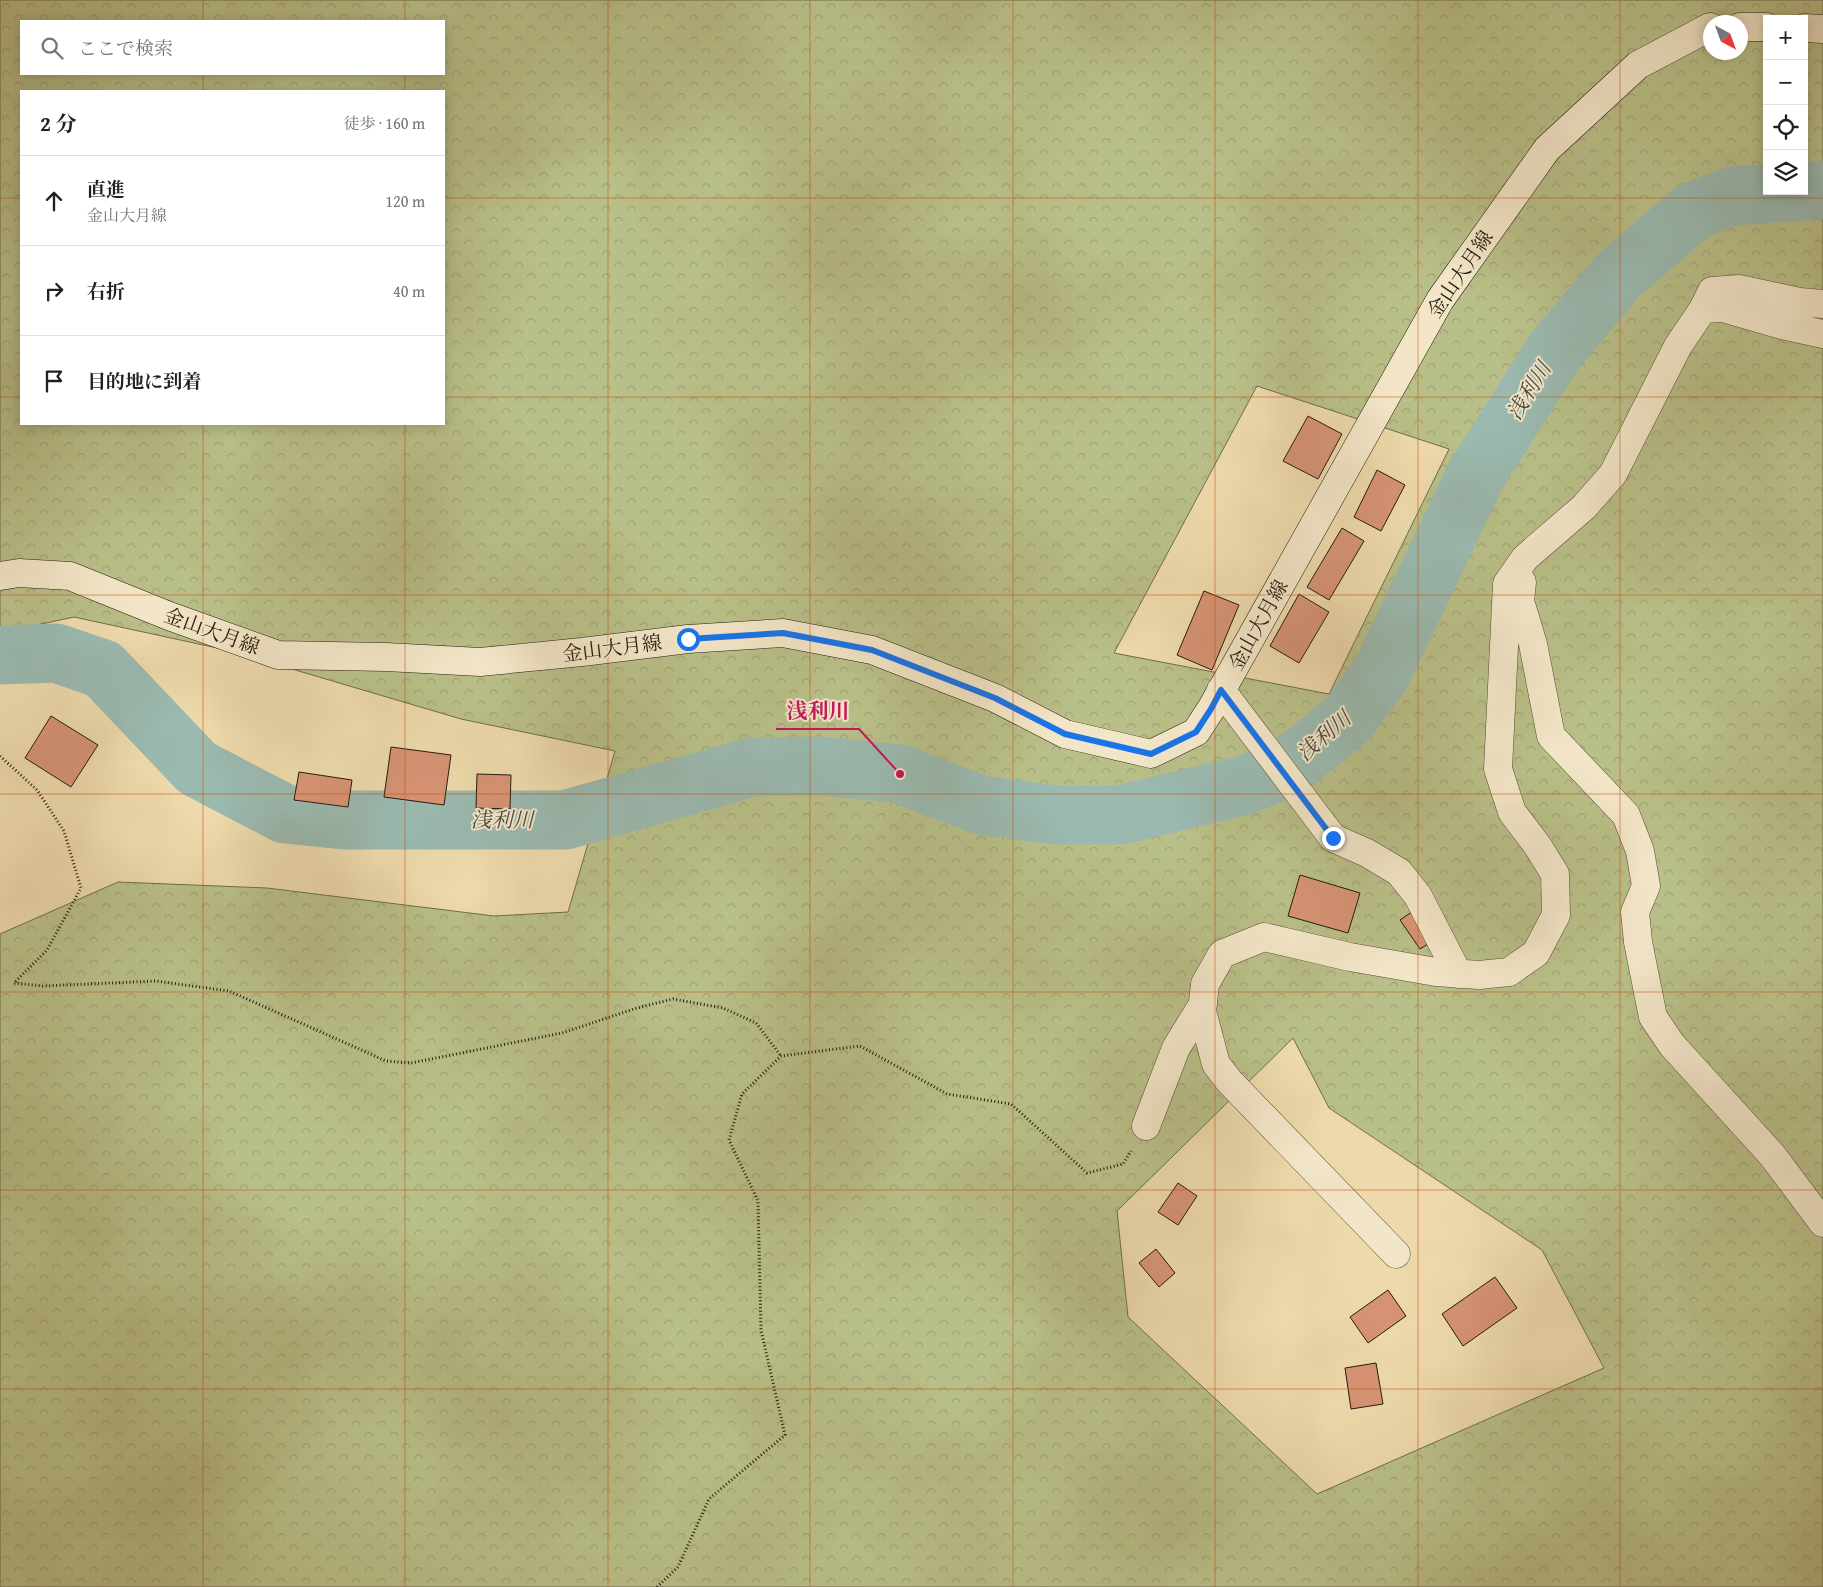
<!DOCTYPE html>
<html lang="ja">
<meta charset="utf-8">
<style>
body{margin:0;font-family:"Gentium Book Plus","Noto Serif JP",serif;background:#f2f2f2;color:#202124}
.controls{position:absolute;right:15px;top:15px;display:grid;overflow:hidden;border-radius:0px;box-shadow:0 2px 12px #0003}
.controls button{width:45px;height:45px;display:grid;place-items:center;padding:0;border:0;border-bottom:1px solid #e0e0e0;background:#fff;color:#202124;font:25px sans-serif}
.compass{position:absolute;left:1703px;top:15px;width:45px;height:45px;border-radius:50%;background:#fff;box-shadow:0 2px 12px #0003;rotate:139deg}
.stop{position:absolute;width:15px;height:15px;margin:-11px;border:4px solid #1a73e8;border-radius:50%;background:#fff}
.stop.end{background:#1a73e8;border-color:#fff;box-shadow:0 1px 5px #0008}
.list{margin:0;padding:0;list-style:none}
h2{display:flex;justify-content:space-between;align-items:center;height:65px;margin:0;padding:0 20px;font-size:21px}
h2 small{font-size:16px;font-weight:400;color:#757577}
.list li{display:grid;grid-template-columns:32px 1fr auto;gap:15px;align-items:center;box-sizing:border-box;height:90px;padding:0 20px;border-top:1px solid #e0e0e0}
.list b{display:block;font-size:19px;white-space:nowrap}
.list p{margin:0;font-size:16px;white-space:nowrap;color:#757577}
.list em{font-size:16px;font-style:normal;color:#757577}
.icon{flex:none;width:28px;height:28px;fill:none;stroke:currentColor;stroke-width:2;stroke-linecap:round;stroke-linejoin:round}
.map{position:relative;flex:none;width:1823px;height:1587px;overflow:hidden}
.search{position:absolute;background:#fff;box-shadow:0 2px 12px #0003;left:20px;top:20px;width:425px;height:55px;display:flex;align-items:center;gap:12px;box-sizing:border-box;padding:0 18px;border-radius:0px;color:#757577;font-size:19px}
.panel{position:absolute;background:#fff;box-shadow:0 2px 12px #0003;left:20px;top:90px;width:425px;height:335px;border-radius:0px}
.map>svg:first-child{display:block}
</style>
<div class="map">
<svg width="1823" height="1587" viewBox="0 0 1823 1587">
<defs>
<pattern id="forest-crowns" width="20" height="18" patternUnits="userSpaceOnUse" patternTransform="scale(1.25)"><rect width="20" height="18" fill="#b9bf88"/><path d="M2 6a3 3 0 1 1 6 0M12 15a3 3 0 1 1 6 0" fill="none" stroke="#9fa474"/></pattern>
</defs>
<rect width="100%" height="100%" fill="#edd9ab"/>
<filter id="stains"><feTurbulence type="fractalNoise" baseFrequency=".004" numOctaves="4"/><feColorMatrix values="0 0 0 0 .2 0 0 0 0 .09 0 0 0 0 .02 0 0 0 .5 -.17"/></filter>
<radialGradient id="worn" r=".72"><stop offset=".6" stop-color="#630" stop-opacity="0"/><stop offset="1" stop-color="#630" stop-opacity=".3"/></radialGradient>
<path fill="url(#forest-crowns)" stroke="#6e6d4c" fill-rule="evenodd" d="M0 0H1823V1587H0V934L118 882 267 888 494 916 568 912 615 751 461 719 231 651 74 617 0 633ZM1767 19H1804V191H1767ZM21 21H444V74H21ZM1710 22H1740V52H1710ZM21 91H444V424H21ZM1257 386 1449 449 1329 694 1114 653ZM1293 1038 1329 1108 1542 1250 1604 1368 1317 1494 1128 1317 1117 1211Z"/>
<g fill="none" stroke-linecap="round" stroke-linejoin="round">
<path stroke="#9ab9af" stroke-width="59" d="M0 655 56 653 103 669 197 768 285 814 344 820H565L752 767 820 766 900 774 981 805 1055 815H1120L1245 785 1287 768 1347 720 1381 674 1475 477 1554 352 1618 276 1693 211 1733 196 1823 190"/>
</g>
<path fill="#d69374" stroke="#231b0f" d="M1308 416 1342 434 1318 479 1283 461Z
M1377 470 1405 485 1381 531 1354 517Z
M1342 528 1364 541 1329 600 1307 587Z
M1204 591 1239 605 1212 670 1177 655Z
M1299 594 1329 612 1299 663 1270 646Z
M51 716 98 745 71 787 25 758Z
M391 747 451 755 444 805 384 797Z
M299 772 352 780 348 807 294 800Z
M477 774 511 775 510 809 476 808Z
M1300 875 1360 893 1348 933 1288 916Z
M1419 907 1439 937 1420 949 1400 920Z
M1178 1183 1197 1196 1178 1225 1158 1212Z
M1156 1249 1175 1273 1159 1287 1139 1263Z
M1495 1277 1517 1308 1463 1346 1442 1314Z
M1388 1290 1406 1316 1368 1343 1350 1317Z
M1376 1363 1383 1404 1351 1409 1345 1368Z"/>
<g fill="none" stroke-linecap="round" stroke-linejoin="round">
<defs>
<path id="minor" d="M1703 309 1712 291 1739 289 1800 302 1823 304
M1522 582 1520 601 1533 644 1551 736 1626 815 1640 851 1646 886 1635 912 1638 942 1653 1017 1672 1045 1772 1155 1823 1223
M1221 690 1333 838 1367 853 1399 872 1418 896 1458 974
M1146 1126 1176 1048 1203 1004
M1396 1254 1229 1081 1216 1064 1202 1011 1205 984 1222 954 1264 937 1350 957 1436 972 1479 975 1509 972 1536 953 1556 915 1555 874 1537 845 1512 812 1498 769 1507 584 1525 558 1584 507 1613 474 1678 346 1703 309 1723 308 1782 325 1823 334"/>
<path id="secondary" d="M1740 27H1767
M1804 28 1823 29
M0 576 19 573 70 576 169 616 278 655 386 657 480 662 582 652 688 639 783 633 872 650 995 698 1065 734 1151 754 1196 732 1211 709 1440 300 1547 149 1638 65 1710 27"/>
</defs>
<use href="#minor" stroke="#564a36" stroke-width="29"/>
<use href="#secondary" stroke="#231b0f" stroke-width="29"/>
<path stroke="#231b0f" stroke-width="3" stroke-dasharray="1 2.5" stroke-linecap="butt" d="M0 756 37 790 64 831 81 888 47 950 14 983 43 986 156 981 229 991 386 1061 411 1063 562 1033 637 1008 673 999 723 1008 756 1023 781 1056
M657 1587 678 1567 709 1499 785 1435 761 1330 758 1201 729 1140 742 1094 781 1056 860 1046 947 1094 1011 1104 1087 1173 1123 1164 1131 1151"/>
<use href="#minor" stroke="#f3e6c8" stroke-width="28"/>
<use href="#secondary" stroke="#f3e6c8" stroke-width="28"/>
</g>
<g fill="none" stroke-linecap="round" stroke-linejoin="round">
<path stroke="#1a73e8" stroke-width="6" d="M688 639 783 633 872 650 995 698 1065 734 1151 754 1196 732 1211 709 1221 690 1333 838"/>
</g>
<path fill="none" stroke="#ca500c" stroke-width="1" stroke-opacity="0.55" d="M203 0V21M405 0V21M608 0V1587M810 0V1587M1013 0V1587M1215 0V1587M1418 0V1587M1620 0V1587M203 74V91M405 74V91M0 198H21M444 198H1823M0 397H21M444 397H1823M203 424V1587M405 424V1587M0 595H1823M0 794H1823M0 992H1823M0 1190H1823M0 1389H1823"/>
<g text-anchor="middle" stroke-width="4" stroke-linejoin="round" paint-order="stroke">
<g font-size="20" fill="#231b0f" stroke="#f3e6c8">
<text transform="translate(1460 274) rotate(-56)" y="7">金山大月線</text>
<text transform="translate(1258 625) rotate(-61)" y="7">金山大月線</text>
<text transform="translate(212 631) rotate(20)" y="7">金山大月線</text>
<text transform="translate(612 648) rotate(-7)" y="7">金山大月線</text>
</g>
<g font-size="21" font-style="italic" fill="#474a3f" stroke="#f3e6c8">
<text transform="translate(1529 391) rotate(-58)" y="7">浅利川</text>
<text transform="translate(1324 736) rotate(-41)" y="7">浅利川</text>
<text x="502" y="827">浅利川</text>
</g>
</g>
<path fill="none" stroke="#c2185b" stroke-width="2" d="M900 774L859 729H776"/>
<circle fill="#c2185b" stroke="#f3e6c8" stroke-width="2" cx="900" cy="774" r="5"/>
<g font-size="21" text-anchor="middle" font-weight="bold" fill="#c2185b" stroke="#f3e6c8" stroke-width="4" stroke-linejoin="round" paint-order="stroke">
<text x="818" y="718">浅利川</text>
</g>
<rect width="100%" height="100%" filter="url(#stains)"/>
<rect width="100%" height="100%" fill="url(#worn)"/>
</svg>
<div class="controls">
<button>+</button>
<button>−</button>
<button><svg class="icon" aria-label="locate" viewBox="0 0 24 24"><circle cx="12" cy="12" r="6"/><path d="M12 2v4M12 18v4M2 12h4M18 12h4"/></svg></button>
<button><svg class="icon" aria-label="layers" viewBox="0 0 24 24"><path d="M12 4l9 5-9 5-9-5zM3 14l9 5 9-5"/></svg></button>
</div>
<svg class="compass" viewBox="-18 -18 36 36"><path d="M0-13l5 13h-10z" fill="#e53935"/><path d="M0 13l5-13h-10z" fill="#757577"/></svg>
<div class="stop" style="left:688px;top:639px"></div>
<div class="stop end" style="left:1333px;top:838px"></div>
<div class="search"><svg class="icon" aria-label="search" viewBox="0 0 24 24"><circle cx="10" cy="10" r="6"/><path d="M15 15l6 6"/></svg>ここで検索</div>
<section class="panel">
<h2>2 分<small>徒歩 · 160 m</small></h2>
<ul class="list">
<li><svg class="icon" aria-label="ahead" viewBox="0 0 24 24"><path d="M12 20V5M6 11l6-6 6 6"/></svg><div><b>直進</b><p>金山大月線</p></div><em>120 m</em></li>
<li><svg class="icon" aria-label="right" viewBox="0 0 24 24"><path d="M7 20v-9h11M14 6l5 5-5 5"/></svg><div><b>右折</b></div><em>40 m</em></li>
<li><svg class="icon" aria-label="arrive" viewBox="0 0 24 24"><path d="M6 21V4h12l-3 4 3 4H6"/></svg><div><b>目的地に到着</b></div></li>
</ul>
</section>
</div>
